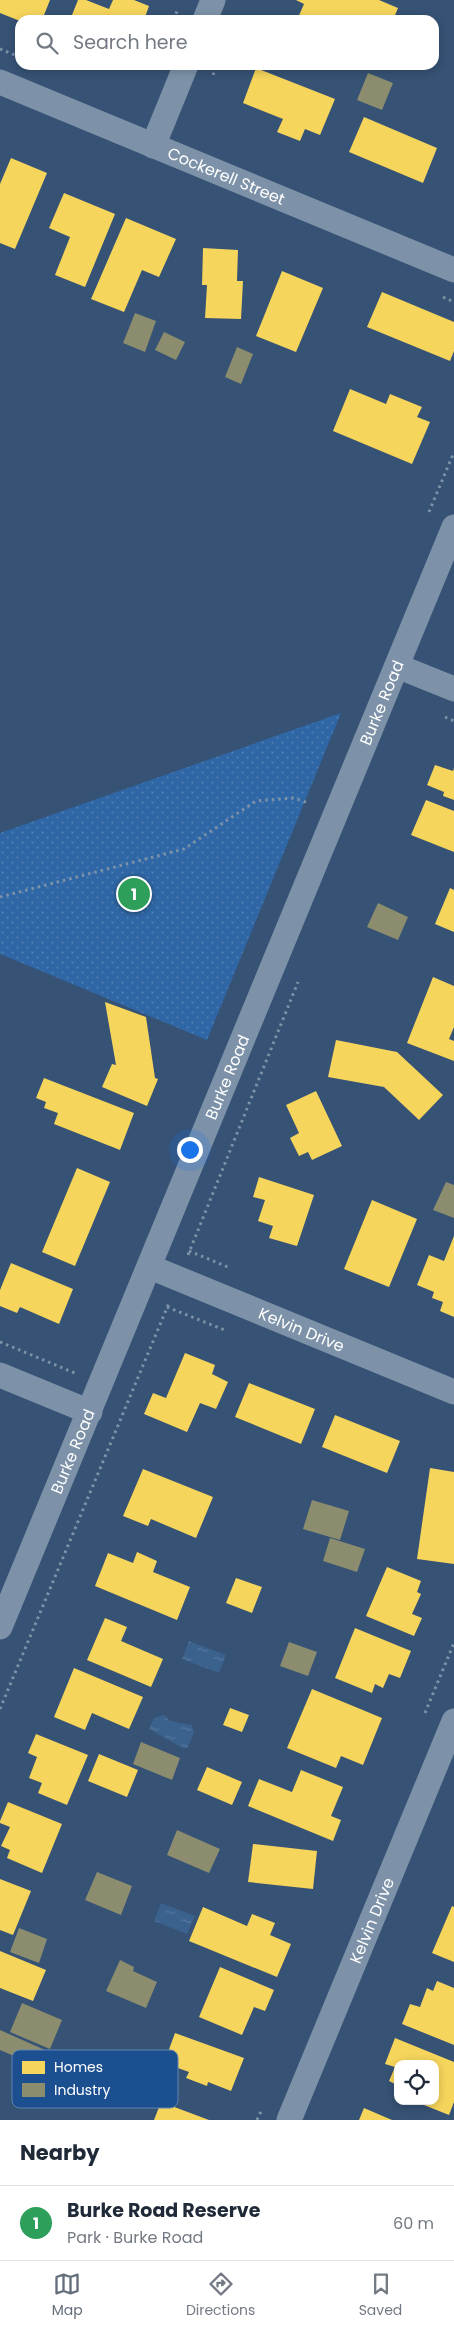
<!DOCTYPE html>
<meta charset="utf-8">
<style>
body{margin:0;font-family:Poppins,sans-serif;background:#f2f2f3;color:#1f2937}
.controls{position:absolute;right:15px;bottom:15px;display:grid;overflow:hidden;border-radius:10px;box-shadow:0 2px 8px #0003}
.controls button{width:45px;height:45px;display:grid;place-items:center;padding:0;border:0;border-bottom:1px solid #e0e1e3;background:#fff;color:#1f2937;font:25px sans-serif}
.you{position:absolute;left:189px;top:1149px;width:18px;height:18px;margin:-12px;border:4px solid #fff;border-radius:50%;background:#1a73e8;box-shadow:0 0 0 8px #1a73e833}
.badge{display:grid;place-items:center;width:32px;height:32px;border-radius:50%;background:#646e7b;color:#fff;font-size:16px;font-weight:700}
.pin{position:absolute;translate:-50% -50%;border:2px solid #fff;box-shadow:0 1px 5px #0006}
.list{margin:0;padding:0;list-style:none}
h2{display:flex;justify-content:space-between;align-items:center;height:65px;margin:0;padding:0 20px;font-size:21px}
h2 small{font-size:16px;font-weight:400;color:#747a83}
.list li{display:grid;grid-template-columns:32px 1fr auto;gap:15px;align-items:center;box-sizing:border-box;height:75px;padding:0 20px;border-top:1px solid #e0e1e3}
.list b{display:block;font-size:19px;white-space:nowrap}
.list p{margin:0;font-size:16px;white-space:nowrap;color:#747a83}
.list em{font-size:16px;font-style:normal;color:#747a83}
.icon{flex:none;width:28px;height:28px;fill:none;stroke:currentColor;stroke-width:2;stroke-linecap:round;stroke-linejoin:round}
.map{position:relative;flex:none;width:454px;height:2120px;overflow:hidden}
.search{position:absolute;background:#fff;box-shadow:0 2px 8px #0003;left:15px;right:15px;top:15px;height:55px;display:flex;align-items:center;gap:12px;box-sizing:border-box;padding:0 18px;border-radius:15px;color:#747a83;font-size:19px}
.sheet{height:140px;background:#fff}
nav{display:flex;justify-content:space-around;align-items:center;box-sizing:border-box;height:70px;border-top:1px solid #e0e1e3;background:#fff;font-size:14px;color:#747a83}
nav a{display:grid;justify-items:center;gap:2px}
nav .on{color:#646e7b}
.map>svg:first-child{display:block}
</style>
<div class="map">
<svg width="454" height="2120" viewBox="0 0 454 2120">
<defs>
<pattern id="park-dots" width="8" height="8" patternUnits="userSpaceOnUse" patternTransform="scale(1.25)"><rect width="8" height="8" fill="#2f66a5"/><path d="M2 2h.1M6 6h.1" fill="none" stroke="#4e7db2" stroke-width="1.8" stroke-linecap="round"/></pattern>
<pattern id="water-ripples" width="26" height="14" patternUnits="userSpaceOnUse" patternTransform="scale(1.25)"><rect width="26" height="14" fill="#3b618d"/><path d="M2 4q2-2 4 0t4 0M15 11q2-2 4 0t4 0" fill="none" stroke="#58799e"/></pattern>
</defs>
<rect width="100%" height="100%" fill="#365274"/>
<path fill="url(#park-dots)" d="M341 713 207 1040 0 954V833Z"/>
<path fill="url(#water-ripples)" d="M189 1641 226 1655 219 1673 182 1659Z
M164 1715 170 1721 192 1725 194 1732 188 1747 184 1749 149 1729 154 1718Z
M161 1903 195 1916 187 1934 154 1921Z"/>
<path fill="#f6d55c" d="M0 0H50L42 20 20 21 0 13Z
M78 0H86L109 9 113 0H134L149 6 144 20H70Z
M296 0H379L398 8 393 20H297L304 4Z
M256 68 335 99 320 135 305 129 300 141 277 132 283 119 243 103Z
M364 117 437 148 423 183 349 152Z
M11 158 47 173 15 249 0 243V184Z
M64 193 115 214 85 287 55 275 70 237 49 228Z
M126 218 176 239 159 277 142 270 124 312 91 299Z
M203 248 238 250 237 281H243L241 319 205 318 207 285H202Z
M282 271 323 288 296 352 256 336Z
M382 292 454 322V351L450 361 367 327Z
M350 389 386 404 390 394 422 407 417 417 430 422 412 464 333 431Z
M435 765 453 771 454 768V800L443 796 444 792 427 785Z
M426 800 454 811V852L411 835Z
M450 888 454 890V932L435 924Z
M433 977 454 986V1027L449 1039 454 1041V1061L407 1043Z
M105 1002 146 1017 155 1078 158 1079 147 1106 102 1087 112 1064 116 1065Z
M336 1040 397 1052 443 1095 419 1120 384 1087 328 1077Z
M44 1078 134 1113 120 1150 54 1124 58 1113 44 1108 46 1102 36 1098Z
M316 1091 342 1146 312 1160 308 1152 299 1156 290 1138 299 1133 286 1105Z
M77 1168 110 1182 75 1266 42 1252Z
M259 1177 314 1195 297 1246 269 1238 273 1226 258 1221 265 1200 253 1197Z
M372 1200 417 1219 389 1287 344 1269Z
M454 1236V1317L440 1311 443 1302 432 1298 434 1292 417 1285 429 1255 444 1261Z
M11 1263 73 1289 59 1324 20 1307 17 1313 0 1306V1290Z
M185 1353 215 1365 212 1374 228 1382 216 1409 200 1403 187 1432 144 1414 153 1393 166 1398Z
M249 1383 315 1409 301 1444 235 1417Z
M335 1415 400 1441 387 1473 322 1447Z
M430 1468 454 1472V1564L417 1559Z
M143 1469 213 1497 196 1538 151 1519 148 1526 123 1516Z
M137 1552 157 1561 153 1572 190 1587 177 1620 95 1586 108 1553 133 1563Z
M387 1567 421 1581 417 1592 421 1594 412 1614 422 1618 414 1636 366 1616Z
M236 1578 262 1587 252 1613 226 1603Z
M105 1618 127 1627 121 1641 163 1659 151 1687 87 1660Z
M355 1628 411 1651 400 1678 389 1674 383 1688 375 1684 372 1693 335 1678Z
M74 1668 143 1697 129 1729 92 1713 85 1730 54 1717Z
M312 1689 382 1718 363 1765 341 1756 336 1768 287 1748Z
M230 1708 249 1715 242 1732 223 1725Z
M36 1734 88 1755 67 1805 38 1793 42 1783 29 1778 37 1757 28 1753Z
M99 1754 138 1770 127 1797 88 1781Z
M207 1767 242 1782 232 1805 197 1790Z
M301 1770 343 1787 331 1816 341 1820 333 1841 248 1806 259 1779 292 1792Z
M8 1802 62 1824 42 1873 7 1858 10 1850 1 1846 10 1827 0 1823V1821Z
M253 1844 317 1851 313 1889 248 1882Z
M0 1879 31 1891 13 1935 0 1930Z
M452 1906 454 1907V1962L432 1953Z
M203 1907 247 1926 252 1914 275 1923 270 1935 291 1944 277 1977 189 1941Z
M0 1951 46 1970 33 2001 0 1988Z
M220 1967 274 1990 265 2011 254 2007 242 2035 199 2017Z
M437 1981 454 1988V2045L402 2024 410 2004 420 2007 427 1988 433 1991Z
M175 2033 244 2058 231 2091 208 2082 207 2086 186 2078 189 2072 164 2063Z
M395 2038 454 2062V2102L449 2115 414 2101H435V2064H398V2095L394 2093 397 2085 389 2081 395 2067 385 2064Z
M161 2102 209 2120H154Z
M364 2108 392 2120H359Z"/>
<path fill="#8c8c6e" d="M368 73 393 83 382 110 357 100Z
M135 313 156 321 145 352 123 343Z
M164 332 185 342 176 360 155 350Z
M237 347 253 354 241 384 225 377Z
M378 903 408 917 398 940 367 927Z
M446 1182 454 1185V1218L433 1210Z
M312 1500 349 1511 340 1540 303 1529Z
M330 1538 365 1549 357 1572 323 1561Z
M289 1642 317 1652 308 1676 280 1666Z
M141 1742 180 1758 172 1780 133 1764Z
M177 1830 220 1849 209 1873 167 1855Z
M97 1872 132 1886 121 1915 85 1900Z
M19 1928 47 1939 39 1963 10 1952Z
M120 1960 134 1967 133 1971 157 1982 146 2008 106 1991Z
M22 2003 62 2020 50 2049 10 2032Z
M0 2030 54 2054 47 2070 0 2050Z"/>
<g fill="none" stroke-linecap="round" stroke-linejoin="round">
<path stroke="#7d92a8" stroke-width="3" stroke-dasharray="2.5 4" stroke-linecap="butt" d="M174 20 177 11
M0 49 20 57
M37 65 46 69
M213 75 217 65
M443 297 454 302
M429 512 454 452
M445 717 454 721
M0 897 184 849 256 801 293 798 309 803
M189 1251 230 1268
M188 1255 298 982
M167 1307 227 1331
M0 1342 75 1373
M0 1709 169 1303
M425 1713 454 1643
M257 2120 262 2109"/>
<g stroke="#7d92a8" stroke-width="25">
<path d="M205 20 213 0"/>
<path id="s1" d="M0 82 454 270"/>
<path d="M153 146 186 65"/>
<path d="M397 666 454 689"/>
<path id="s2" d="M150 1267 454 1392"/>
<path d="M0 1375 90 1412"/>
<path id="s3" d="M0 1627 454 527"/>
<path id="s4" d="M289 2120 454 1721"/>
</g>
</g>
<g text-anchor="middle" stroke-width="5" stroke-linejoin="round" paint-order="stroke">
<g font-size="16" fill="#fff" stroke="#1b4f8f">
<text dy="6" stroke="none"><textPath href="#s1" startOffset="245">Cockerell Street</textPath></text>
<text dy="6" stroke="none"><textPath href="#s3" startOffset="1000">Burke Road</textPath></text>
<text dy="6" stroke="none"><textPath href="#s3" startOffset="595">Burke Road</textPath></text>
<text dy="6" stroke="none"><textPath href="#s2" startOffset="164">Kelvin Drive</textPath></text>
<text dy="6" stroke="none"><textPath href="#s3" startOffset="190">Burke Road</textPath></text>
<text dy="6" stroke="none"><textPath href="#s4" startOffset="216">Kelvin Drive</textPath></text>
</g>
</g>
<rect x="12" y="2050" width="166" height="58" rx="8" fill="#1b4f8f" stroke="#5f84b1" stroke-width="1"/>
<rect x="22" y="2061" width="23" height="13" fill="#f6d55c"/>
<rect x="22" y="2083" width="23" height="14" fill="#8c8c6e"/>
<g font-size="14" fill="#fff">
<text x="54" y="2072">Homes</text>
<text x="54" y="2095">Industry</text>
</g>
</svg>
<div class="controls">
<button><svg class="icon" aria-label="locate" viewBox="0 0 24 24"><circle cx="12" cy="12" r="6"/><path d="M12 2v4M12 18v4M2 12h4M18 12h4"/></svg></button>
</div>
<div class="you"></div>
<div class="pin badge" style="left:134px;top:894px;background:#2e9e5b">1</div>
<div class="search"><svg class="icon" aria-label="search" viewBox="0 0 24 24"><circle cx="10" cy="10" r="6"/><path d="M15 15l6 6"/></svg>Search here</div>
</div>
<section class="sheet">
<h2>Nearby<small></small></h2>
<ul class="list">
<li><span class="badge" style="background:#2e9e5b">1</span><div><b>Burke Road Reserve</b><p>Park · Burke Road</p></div><em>60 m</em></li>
</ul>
</section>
<nav>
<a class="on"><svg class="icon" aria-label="map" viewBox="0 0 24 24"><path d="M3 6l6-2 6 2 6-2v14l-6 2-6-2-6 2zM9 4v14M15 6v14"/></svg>Map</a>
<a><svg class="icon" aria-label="directions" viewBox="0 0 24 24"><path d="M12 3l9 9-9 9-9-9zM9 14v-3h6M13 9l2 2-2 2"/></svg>Directions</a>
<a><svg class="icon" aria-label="saved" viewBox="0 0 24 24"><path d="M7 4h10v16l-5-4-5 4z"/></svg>Saved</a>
</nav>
